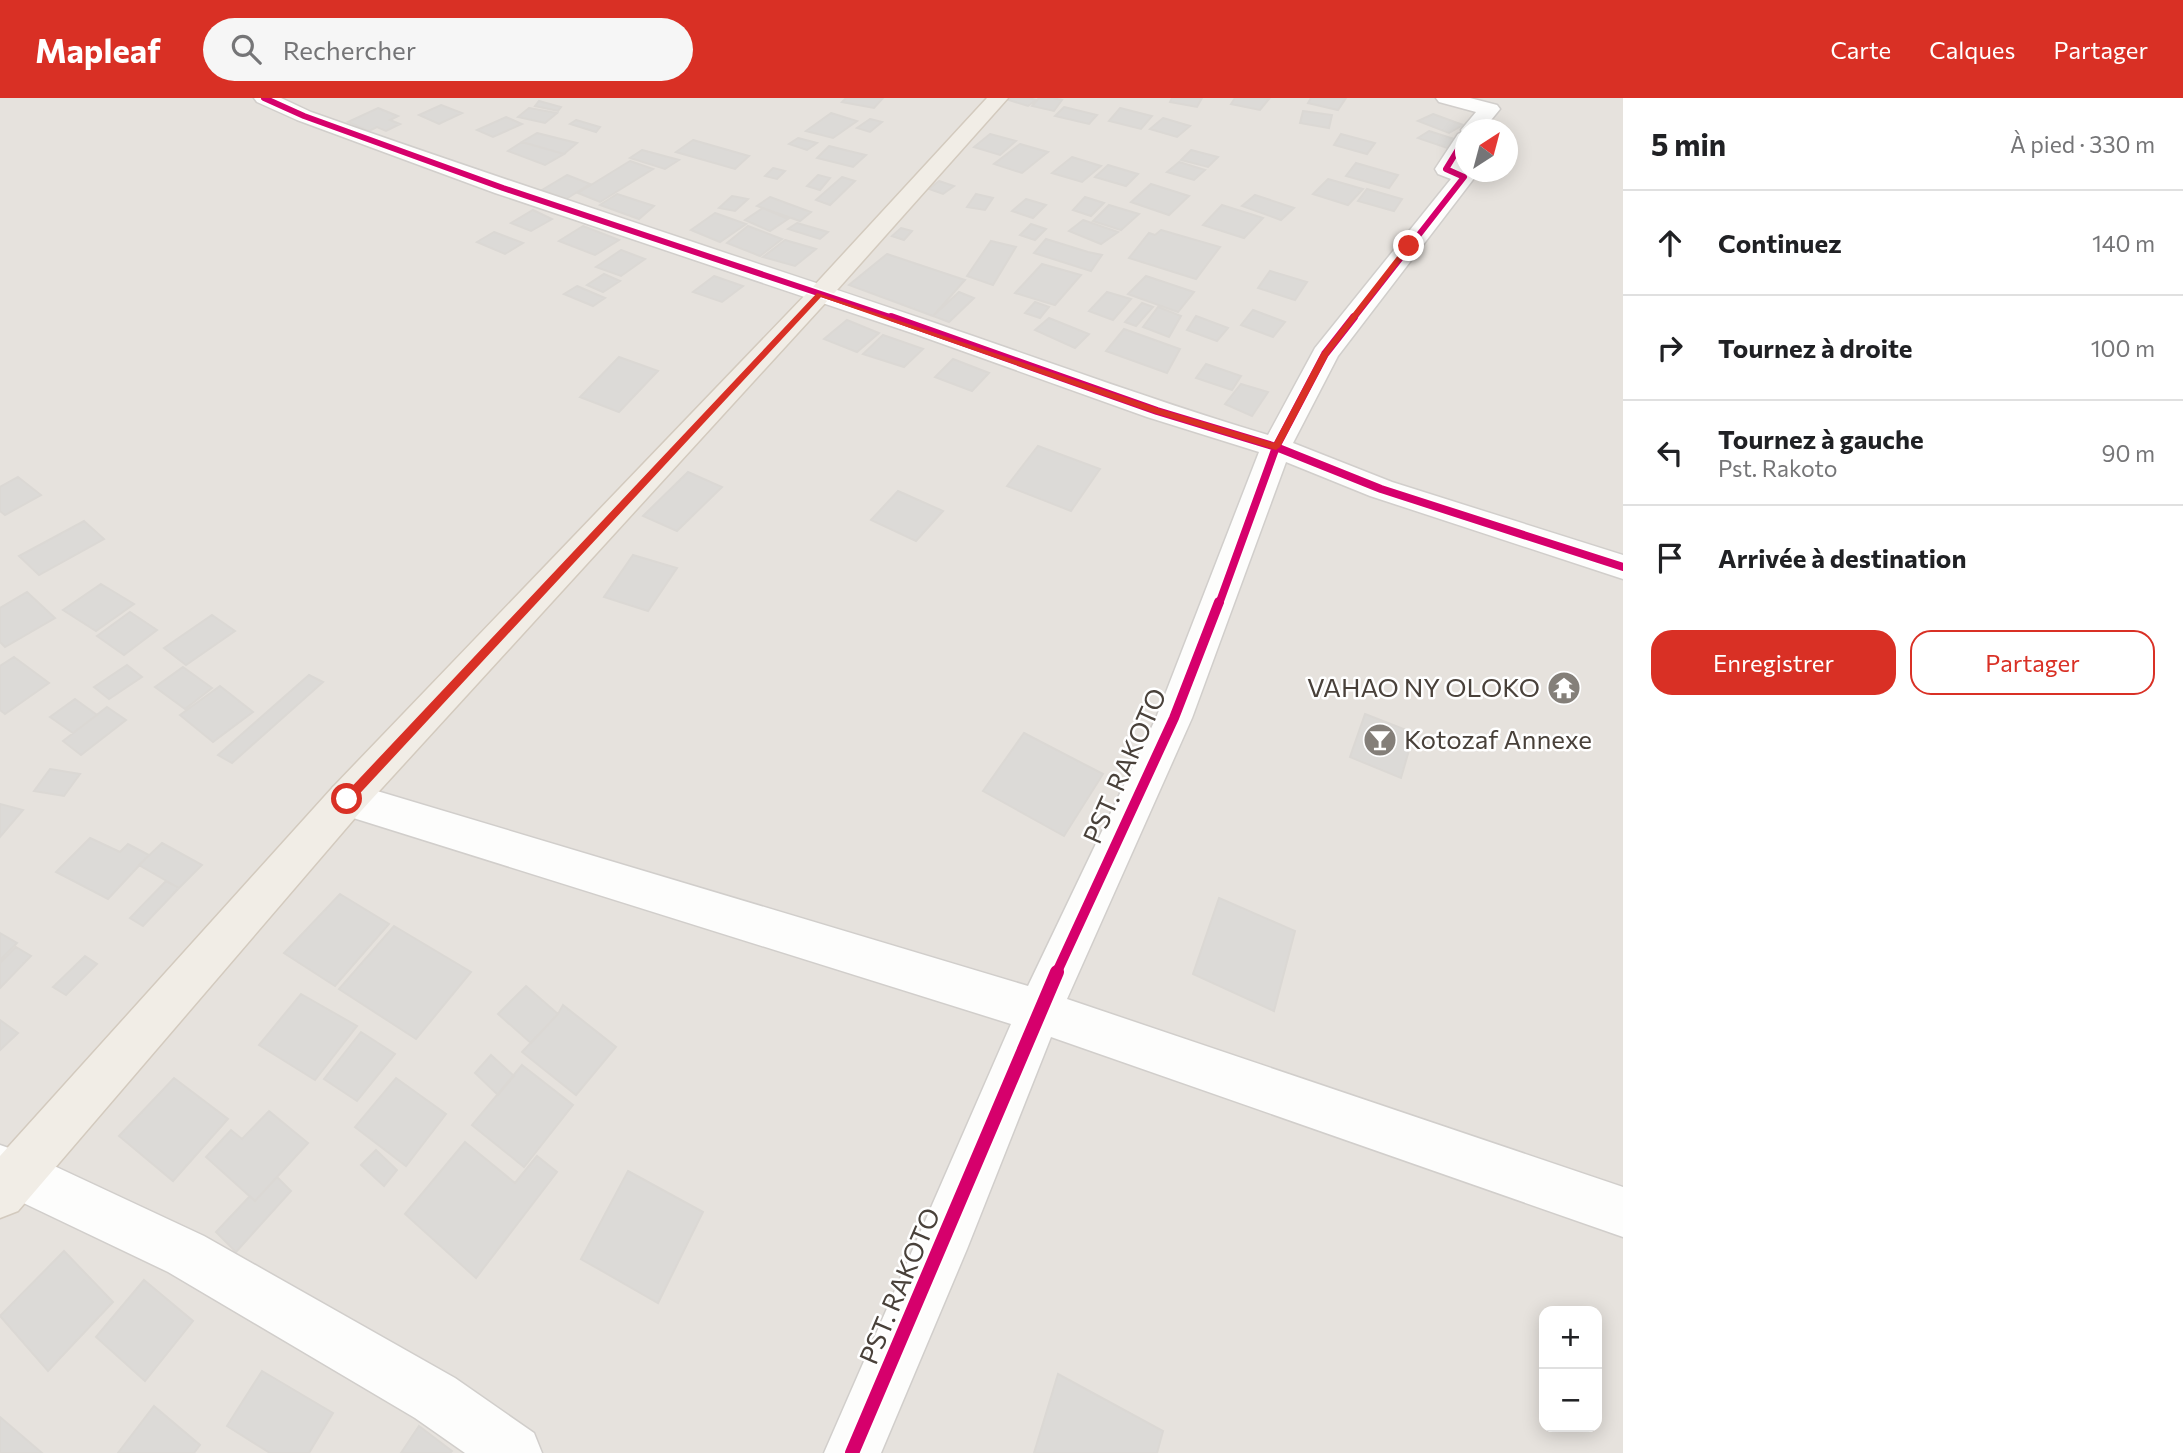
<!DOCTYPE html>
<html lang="fr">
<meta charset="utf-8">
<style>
body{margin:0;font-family:Commissioner,sans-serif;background:#f6f6f6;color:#202124}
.controls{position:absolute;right:21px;bottom:21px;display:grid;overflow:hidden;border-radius:14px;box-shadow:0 4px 18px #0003}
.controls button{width:63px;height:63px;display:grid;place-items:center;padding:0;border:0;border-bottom:2px solid #e0e0e0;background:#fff;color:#202124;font:35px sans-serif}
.compass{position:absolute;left:1455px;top:21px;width:63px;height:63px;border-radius:50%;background:#fff;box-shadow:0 4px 18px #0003;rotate:36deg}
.stop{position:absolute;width:21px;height:21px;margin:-16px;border:5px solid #d93025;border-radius:50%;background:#fff}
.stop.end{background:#d93025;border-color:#fff;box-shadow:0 2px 7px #0008}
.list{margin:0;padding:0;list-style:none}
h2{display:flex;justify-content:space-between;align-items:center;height:91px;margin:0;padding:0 28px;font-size:30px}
h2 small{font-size:23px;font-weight:400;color:#757577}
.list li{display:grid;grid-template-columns:46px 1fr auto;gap:21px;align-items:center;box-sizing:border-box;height:105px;padding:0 28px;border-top:2px solid #e0e0e0}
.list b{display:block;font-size:26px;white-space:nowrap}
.list p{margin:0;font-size:23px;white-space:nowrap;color:#757577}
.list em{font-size:23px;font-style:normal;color:#757577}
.actions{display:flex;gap:14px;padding:21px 28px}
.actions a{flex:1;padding:16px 0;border:2px solid #d93025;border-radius:21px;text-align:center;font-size:24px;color:#d93025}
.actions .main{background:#d93025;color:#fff}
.icon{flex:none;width:38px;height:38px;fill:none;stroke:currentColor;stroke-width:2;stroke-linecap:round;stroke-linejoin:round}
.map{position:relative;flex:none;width:1623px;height:1355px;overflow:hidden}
header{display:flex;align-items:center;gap:42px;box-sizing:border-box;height:98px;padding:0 35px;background:#d93025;color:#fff}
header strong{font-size:33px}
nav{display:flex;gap:38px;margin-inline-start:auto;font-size:24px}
.search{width:490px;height:63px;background:#f6f6f6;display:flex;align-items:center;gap:18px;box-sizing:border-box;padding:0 24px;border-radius:38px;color:#757577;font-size:26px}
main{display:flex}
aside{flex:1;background:#fff}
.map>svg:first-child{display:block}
</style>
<header>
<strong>Mapleaf</strong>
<div class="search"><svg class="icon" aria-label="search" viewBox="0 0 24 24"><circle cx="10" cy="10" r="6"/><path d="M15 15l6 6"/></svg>Rechercher</div>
<nav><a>Carte</a><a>Calques</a><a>Partager</a></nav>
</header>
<main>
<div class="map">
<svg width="1623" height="1355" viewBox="0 0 1623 1355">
<rect width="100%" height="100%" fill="#f3f1ee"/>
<path fill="#e6e2dd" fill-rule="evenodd" d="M0 0H1623V1355H0ZM1465 32H1507V74H1465ZM1544 1213H1597V1329H1544Z"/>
<path fill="#dcdad7" stroke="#dbd8d4" stroke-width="2" d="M846 0H883L874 10 842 4Z
M1011 0H1029L1036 2 1028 8 1009 2Z
M1039 0H1053L1062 2 1054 13 1032 8Z
M1172 0H1202L1197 9 1170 4Z
M1235 0H1263L1269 1 1260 12 1231 6Z
M1311 0H1346L1338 12 1308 5Z
M539 3 561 9 558 13 535 8Z
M441 7 462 15 439 26 419 17Z
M1064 9 1097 17 1089 26 1055 18Z
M378 10 398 18 390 22 400 26 386 33 377 29 369 33 348 24Z
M529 10 557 15 545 25 518 19Z
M1120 10 1152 18 1141 31 1109 23Z
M1303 13 1332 17 1329 30 1300 25Z
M831 15 857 23 833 40 806 33Z
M1433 16 1463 27 1449 35 1418 23Z
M506 19 522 26 493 39 477 32Z
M1163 20 1190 28 1177 39 1150 31Z
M870 21 882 24 870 34 857 30Z
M576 22 600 29 596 34 570 26Z
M1429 33 1457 42 1447 50 1418 40Z
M537 35 577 45 564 56 522 44Z
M990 36 1016 43 1000 57 974 49Z
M1341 36 1375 45 1367 56 1334 47Z
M798 40 817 45 807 52 789 46Z
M693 42 749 58 735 71 676 54Z
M522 44 564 56 545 67 508 53Z
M1020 46 1048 54 1022 75 994 66Z
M829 48 849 53 866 57 853 69 817 60Z
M642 52 679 62 665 71 630 60Z
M1191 52 1218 59 1208 69 1181 62Z
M1072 59 1101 68 1082 84 1052 75Z
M630 63 653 71 600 104 578 95Z
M1179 64 1205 72 1194 82 1167 74Z
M1356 65 1398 77 1389 90 1346 78Z
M1108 67 1138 76 1126 88 1095 79Z
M773 70 785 73 777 81 765 78Z
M567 77 590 86 566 101 542 92Z
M818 77 830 80 820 92 807 88Z
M842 79 855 83 830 107 816 102Z
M1328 81 1363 91 1348 107 1313 96Z
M939 83 954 88 943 96 929 91Z
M1151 86 1189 98 1169 117 1131 104Z
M1367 91 1402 101 1394 113 1358 103Z
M617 96 654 108 639 121 600 107Z
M976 96 993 100 985 112 967 109Z
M1255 97 1294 110 1281 122 1242 108Z
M732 98 748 101 735 113 719 110Z
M770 99 811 114 800 123 757 108Z
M1085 99 1104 105 1091 118 1073 112Z
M1026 101 1046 107 1033 120 1012 113Z
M1109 107 1139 116 1121 132 1093 123Z
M1222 107 1263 120 1244 140 1203 127Z
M763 110 788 121 770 133 745 122Z
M533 112 552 121 531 133 511 125Z
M715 115 746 126 720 144 691 132Z
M1083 122 1118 134 1101 146 1069 133Z
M797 125 828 134 820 141 788 131Z
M1031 126 1046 131 1035 142 1020 137Z
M583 128 619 142 595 157 559 143Z
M748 128 782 141 760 158 727 145Z
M901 130 912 133 904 142 892 138Z
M1161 132 1220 149 1196 181 1129 160 1149 135 1155 137Z
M494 134 523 145 505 156 477 144Z
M1046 141 1088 154 1102 157 1091 173 1034 155Z
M785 142 816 151 795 168 763 159Z
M991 143 1016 149 993 187 967 178Z
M621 152 645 161 621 178 596 169Z
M887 156 965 182 933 218 849 187Z
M1042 166 1081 177 1055 207 1015 195Z
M1270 173 1307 184 1295 202 1258 190Z
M604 176 620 183 603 194 587 187Z
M714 178 743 188 722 204 693 194Z
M1146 178 1194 194 1178 214 1128 196Z
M577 188 605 200 593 208 564 196Z
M959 194 974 200 949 224 933 218Z
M1107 194 1131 201 1113 222 1089 213Z
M1035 204 1049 209 1040 220 1025 215Z
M1142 205 1153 209 1136 228 1125 224Z
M1158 209 1181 218 1169 239 1143 229Z
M1253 212 1285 224 1273 239 1241 227Z
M1196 218 1228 230 1217 243 1187 232Z
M1049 220 1089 236 1075 250 1035 232Z
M847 222 879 235 857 254 824 241Z
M1124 231 1180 251 1167 275 1106 253Z
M883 237 923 251 904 269 863 256Z
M619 259 658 273 619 314 580 299Z
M953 261 989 275 972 293 935 279Z
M1206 266 1241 278 1232 292 1196 280Z
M1241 286 1268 294 1252 318 1225 306Z
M1038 348 1100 371 1071 413 1007 388Z
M688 374 722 389 677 433 643 418Z
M18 379 41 397 5 417 0 413V389Z
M898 393 943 413 916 443 871 422Z
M84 423 104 441 39 477 19 458Z
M633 457 677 470 648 513 604 499Z
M101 486 134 506 96 533 63 512Z
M27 494 55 520 5 549 0 544V510Z
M130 514 157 532 124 557 97 538Z
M212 517 235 533 186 567 164 550Z
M14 559 49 585 5 616 0 612V568Z
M127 567 142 579 109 601 94 589Z
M183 569 212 590 185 611 155 589Z
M309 577 323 584 232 665 218 657Z
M220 588 253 614 213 644 180 617Z
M75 601 97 617 73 635 50 619Z
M107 609 126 622 81 657 63 643Z
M1365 616 1414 635 1401 680 1350 659Z
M1024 635 1103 676 1064 738 983 693Z
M50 671 80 676 64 698 34 693Z
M0 706 23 712 0 739Z
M90 740 120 754 128 746 149 757 108 801 56 774Z
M162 745 202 767 179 790 139 767Z
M166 783 179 790 143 828 130 820Z
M340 796 389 826 335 888 284 855Z
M1219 800 1295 833 1274 913 1193 876Z
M394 828 471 874 416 941 339 891Z
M0 835 17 845 0 862Z
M16 849 31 858 0 890V865Z
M85 858 97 866 66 897 53 889Z
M526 888 558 916 531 945 498 916Z
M301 896 357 928 315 982 259 947Z
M563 907 616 949 576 997 522 954 558 916Z
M0 922 18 935 0 952Z
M361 934 395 956 357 1003 324 981Z
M491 957 514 978 498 997 475 975Z
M522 967 573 1007 524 1069 472 1027Z
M174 980 228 1021 173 1083 119 1038Z
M396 980 446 1016 406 1068 355 1029Z
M269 1013 308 1045 255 1103 206 1059 231 1032 242 1041Z
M465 1044 515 1085 537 1058 557 1074 476 1180 405 1116Z
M376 1052 397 1072 384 1088 361 1067Z
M628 1073 703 1114 658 1205 581 1161Z
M277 1079 291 1093 236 1154 216 1134 250 1098 255 1103Z
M64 1153 113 1204 48 1273 0 1218Z
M144 1182 193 1223 145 1283 96 1239Z
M262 1273 333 1315 309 1355H270L227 1328Z
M1058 1276 1163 1333 1157 1355H1034Z
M154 1308 200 1347 194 1355H118Z
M0 1319 42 1355H0Z
M419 1328 452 1353 450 1355H401Z"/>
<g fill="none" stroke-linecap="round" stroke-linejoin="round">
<defs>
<path id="minor" d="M254 0H281L311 14C517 87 725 154 932 224 1044 262 1154 303 1268 337L1315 250 1451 81 1438 76 1435 71 1458 36 1462 34 1461 32 1476 14 1439 4 1436 0H1470L1497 7 1500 11 1483 32H1465V57L1459 68 1472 74 1475 79 1338 258 1293 345 1392 384 1623 457V481L1370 398 1286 364 1192 620 1067 901 1623 1089V1139L1051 939 967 1151 881 1355H824L1011 926 347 718 333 713 327 701 333 689 347 684 1028 888 1156 620 1259 354 1147 319 915 236 495 95 297 22 257 4Z
M0 1047 35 1059 204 1138 455 1280 534 1335 542 1355H465L415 1320 168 1174 13 1100 0 1097Z"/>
<path id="major" d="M987 0H1008L829 201 361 713 18 1113 0 1120V1058L333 689 811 191Z"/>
</defs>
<use href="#minor" stroke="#d1cecb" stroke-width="3"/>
<use href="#major" stroke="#d3cabe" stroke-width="3"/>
<use href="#minor" fill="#fdfdfc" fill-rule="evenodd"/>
<use href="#major" fill="#f1ede6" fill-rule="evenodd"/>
<defs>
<path id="cycleway-far3" d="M264 0 304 18 503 90 896 221
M1353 221 1464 79 1446 71 1465 40"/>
<path id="cycleway-far2" d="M891 219 1157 313 1276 349 1381 391 1623 469
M1219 506 1276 349 1325 256 1354 219"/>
<path id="cycleway-far1" d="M1056 876 1174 620 1219 504"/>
<path id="cycleway" d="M852 1355 1057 874"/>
</defs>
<use href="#cycleway-far3" stroke="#fff" stroke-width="9"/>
<use href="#cycleway-far2" stroke="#fff" stroke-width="11"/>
<use href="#cycleway-far1" stroke="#fff" stroke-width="15"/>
<use href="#cycleway" stroke="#fff" stroke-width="18"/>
<use href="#cycleway-far3" stroke="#d6006c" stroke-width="6"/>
<use href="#cycleway-far2" stroke="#d6006c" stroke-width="8"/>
<use href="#cycleway-far1" stroke="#d6006c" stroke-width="10"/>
<use href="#cycleway" stroke="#d6006c" stroke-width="14"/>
</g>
<path fill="#d93025" d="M1406 147 1412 148 1329 256 1280 349 1276 352 1154 315 821 199 351 705H343V698L817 195 1160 311 1274 345 1321 256Z"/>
<defs>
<symbol id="temple-disc" viewBox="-11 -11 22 22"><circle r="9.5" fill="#847f79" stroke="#fff"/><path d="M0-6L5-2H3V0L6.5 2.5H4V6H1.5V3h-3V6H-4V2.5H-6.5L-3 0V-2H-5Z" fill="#fff"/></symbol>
<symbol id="bar-disc" viewBox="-11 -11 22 22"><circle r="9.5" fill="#847f79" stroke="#fff"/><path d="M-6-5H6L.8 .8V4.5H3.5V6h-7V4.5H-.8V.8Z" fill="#fff"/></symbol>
</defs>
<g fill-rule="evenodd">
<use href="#temple-disc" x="1545" y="571" width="38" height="38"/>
<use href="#bar-disc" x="1361" y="623" width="38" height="38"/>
</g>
<g text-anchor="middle" stroke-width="5" stroke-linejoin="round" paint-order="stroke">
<g font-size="26" fill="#49413a" stroke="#fff" text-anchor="end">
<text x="1540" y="599">VAHAO NY OLOKO</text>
<text x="1404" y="651" text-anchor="start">Kotozaf Annexe</text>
</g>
<g font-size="26" fill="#49413a" stroke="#fff">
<text transform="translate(1125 668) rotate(-66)" y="9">PST. RAKOTO</text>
<text transform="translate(900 1188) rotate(-67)" y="9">PST. RAKOTO</text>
</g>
</g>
</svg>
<div class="controls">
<button>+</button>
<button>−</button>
</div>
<svg class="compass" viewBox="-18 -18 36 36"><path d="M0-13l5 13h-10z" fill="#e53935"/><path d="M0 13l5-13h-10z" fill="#757577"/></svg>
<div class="stop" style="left:347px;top:701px"></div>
<div class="stop end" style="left:1409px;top:148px"></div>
</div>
<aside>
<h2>5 min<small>À pied · 330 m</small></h2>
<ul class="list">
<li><svg class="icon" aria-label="ahead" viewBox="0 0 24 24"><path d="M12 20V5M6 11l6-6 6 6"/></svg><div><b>Continuez</b></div><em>140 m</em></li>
<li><svg class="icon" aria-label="right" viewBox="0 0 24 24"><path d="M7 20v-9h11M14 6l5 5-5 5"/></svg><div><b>Tournez à droite</b></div><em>100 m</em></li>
<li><svg class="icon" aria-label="left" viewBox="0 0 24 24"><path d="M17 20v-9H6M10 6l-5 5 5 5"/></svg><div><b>Tournez à gauche</b><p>Pst. Rakoto</p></div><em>90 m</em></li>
<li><svg class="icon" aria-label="arrive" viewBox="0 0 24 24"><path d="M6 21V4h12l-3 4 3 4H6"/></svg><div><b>Arrivée à destination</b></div></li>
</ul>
<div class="actions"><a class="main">Enregistrer</a><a>Partager</a></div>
</aside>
</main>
